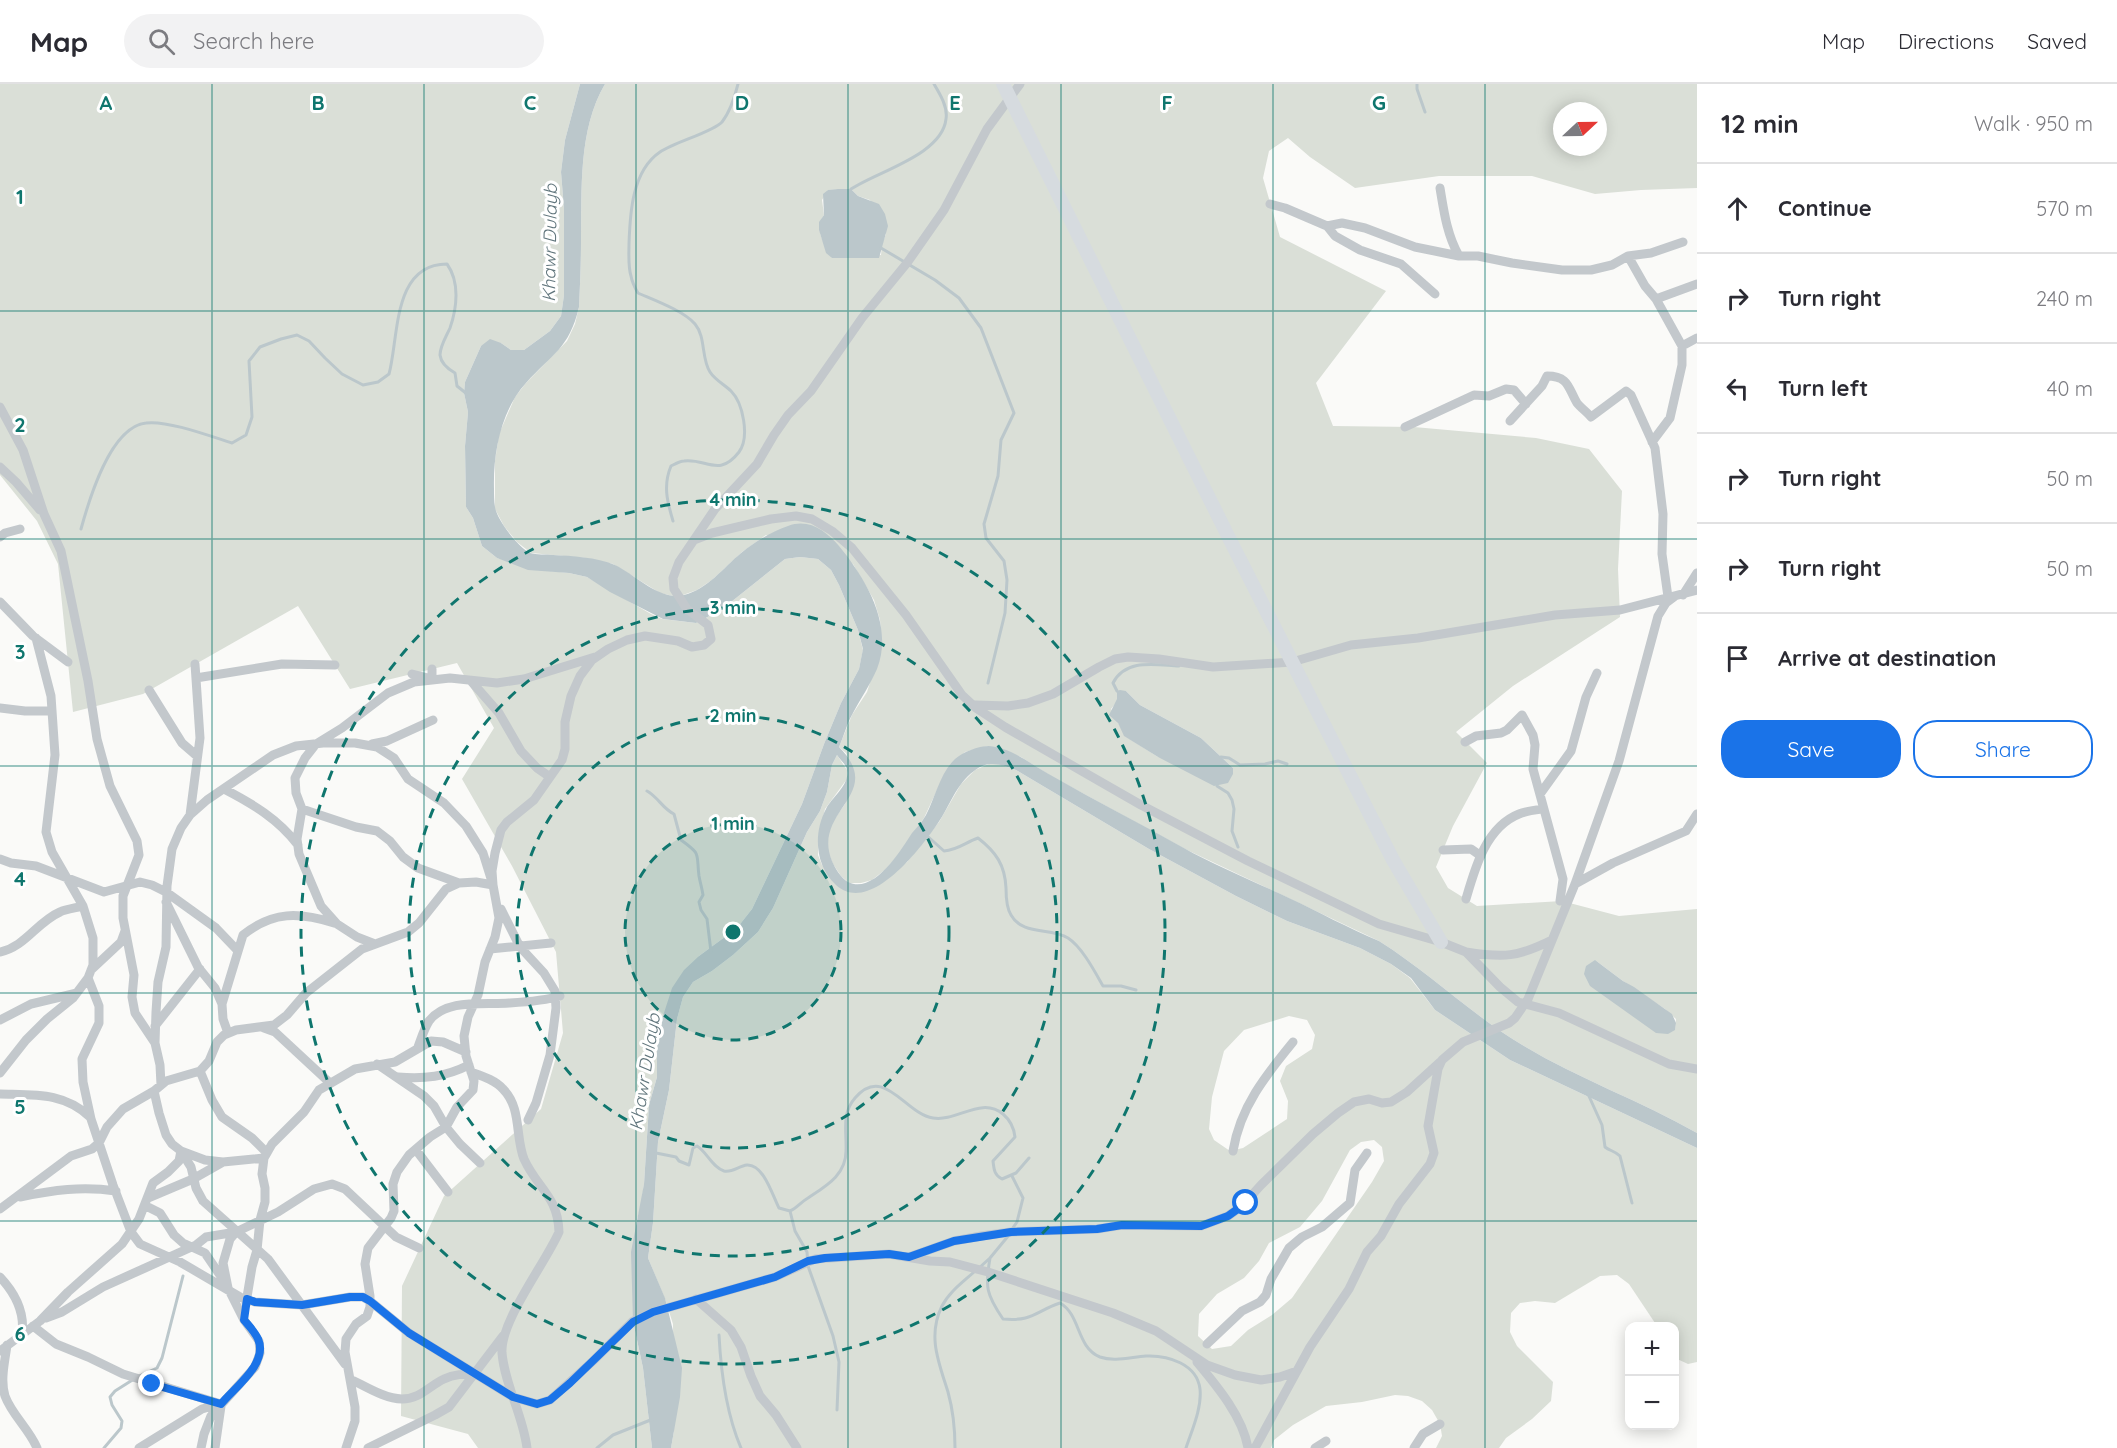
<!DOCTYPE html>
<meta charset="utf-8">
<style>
body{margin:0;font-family:Quicksand,sans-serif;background:#f2f2f3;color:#2b2b33}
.controls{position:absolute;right:18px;bottom:18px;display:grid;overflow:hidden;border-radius:12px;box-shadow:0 3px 15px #0003}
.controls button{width:54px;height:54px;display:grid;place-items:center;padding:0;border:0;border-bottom:2px solid #e1e1e2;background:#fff;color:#2b2b33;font:30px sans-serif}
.compass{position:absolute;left:1553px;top:18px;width:54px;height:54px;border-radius:50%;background:#fff;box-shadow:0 3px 15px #0003;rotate:68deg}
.stop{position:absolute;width:18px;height:18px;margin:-14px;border:4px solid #1a73e8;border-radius:50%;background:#fff}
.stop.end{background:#1a73e8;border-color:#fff;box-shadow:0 2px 6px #0008}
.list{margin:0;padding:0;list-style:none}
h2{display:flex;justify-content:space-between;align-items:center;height:78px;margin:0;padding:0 24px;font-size:26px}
h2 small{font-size:20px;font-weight:400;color:#7c7c81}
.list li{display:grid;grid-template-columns:39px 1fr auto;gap:18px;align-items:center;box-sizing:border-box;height:90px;padding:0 24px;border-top:2px solid #e1e1e2}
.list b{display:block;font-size:22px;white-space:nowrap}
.list em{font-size:20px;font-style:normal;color:#7c7c81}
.actions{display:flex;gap:12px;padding:18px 24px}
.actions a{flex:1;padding:14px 0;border:2px solid #1a73e8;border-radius:24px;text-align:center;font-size:21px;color:#1a73e8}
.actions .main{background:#1a73e8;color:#fff}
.icon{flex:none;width:33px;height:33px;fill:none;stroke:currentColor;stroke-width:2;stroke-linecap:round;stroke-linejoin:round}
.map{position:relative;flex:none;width:1697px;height:1364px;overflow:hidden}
header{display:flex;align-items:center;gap:36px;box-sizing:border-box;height:84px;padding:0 30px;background:#fff;border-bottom:2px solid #e1e1e2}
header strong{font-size:28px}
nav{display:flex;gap:33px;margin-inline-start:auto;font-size:21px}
.search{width:420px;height:54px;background:#f2f2f3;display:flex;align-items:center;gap:15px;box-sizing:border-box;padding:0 21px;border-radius:33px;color:#7c7c81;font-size:22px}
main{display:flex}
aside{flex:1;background:#fff}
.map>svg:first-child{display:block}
</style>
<header>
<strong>Map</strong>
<div class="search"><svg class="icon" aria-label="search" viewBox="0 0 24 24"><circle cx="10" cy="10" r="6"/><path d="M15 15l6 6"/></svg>Search here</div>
<nav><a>Map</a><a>Directions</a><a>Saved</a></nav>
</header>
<main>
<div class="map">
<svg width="1697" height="1364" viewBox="0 0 1697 1364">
<rect width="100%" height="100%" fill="#fafaf8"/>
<path fill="#dadfd7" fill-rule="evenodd" d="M0 0H580L565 56 561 88 564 125V211L561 232 550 247 524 266H511L501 259 481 262 465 298 464 309 468 328 465 362 466 423 473 434 482 462 497 474 550 487 569 489 587 493 651 530 662 535 696 539 721 526 785 475 800 473 818 475 831 486 839 501 858 546 863 566 859 585 841 619 824 660 802 720 752 825 737 844 699 872 657 963V993L649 1021 644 1100 641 1122 636 1139 633 1237 643 1284 652 1364H478L468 1350 401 1332 402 1202 444 1112 541 1025 563 949 556 868 512 782 462 695 494 644 457 579 350 605 298 522 143 610 73 628 58 480 37 437 0 391Z
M605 0H1697V104L1641 106 1595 110 1532 92H1439L1355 104 1310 73 1288 54 1269 67 1263 94 1280 153 1386 207 1316 299 1333 342 1414 343 1536 354 1589 365 1622 407 1618 485 1620 533 1513 602 1456 648 1487 679 1453 742 1436 783 1448 804 1477 822 1562 817 1619 832 1697 825V1049C1641 1017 1579 995 1524 962 1473 932 1430 889 1379 857L1185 765 1051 692 1021 673 987 662 965 668 944 691 924 734 899 770 886 785 872 796 861 799H849L841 792 833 780 828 768 827 755 831 740 845 720 854 687 846 669 839 663 852 631 867 608 882 561 880 536 874 516 853 480 766 451 742 468 712 496 697 506 683 511 673 512 660 509 613 480 586 474 531 469 517 458 504 442 495 425V377L499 350 515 313 526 299 567 257 575 240 579 223C580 201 581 180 581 158 582 106 578 46 605 0ZM1562 27H1598V63H1562ZM851 105 858 112 870 116 886 150 882 160 881 171 832 174C825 160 813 146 824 131L822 116 828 106ZM1126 607 1140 621 1201 654 1233 684 1158 673 1125 652 1111 625ZM1595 876 1623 897 1665 925 1676 935 1675 946Z
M837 671 847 686V695L825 725 818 754V771L822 781 861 808 907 778 939 738 961 700 975 686 991 679 999 680 1016 686 1149 765 1236 812 1287 837 1360 864 1391 880 1410 894 1435 926 1510 976 1697 1064V1278L1688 1280 1675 1274 1674 1242H1657L1629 1200 1617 1191 1600 1192 1555 1219 1535 1217 1520 1219 1511 1229 1510 1248 1517 1262 1553 1298 1551 1317 1532 1335 1506 1354 1499 1364H1436L1442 1352 1440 1340 1432 1326 1422 1317 1408 1312 1395 1311 1362 1318 1326 1322 1293 1341 1274 1356 1271 1364H671L674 1347 673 1240 665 1215 648 1174 653 1139 658 1058 669 1006 677 935 683 913 693 898 712 887 733 871 758 848 773 824 807 748 820 727 827 708 832 681ZM1289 932 1307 936 1315 951 1312 965 1286 982 1280 997 1288 1017 1287 1035 1243 1064 1230 1067 1214 1056 1209 1045 1212 1013 1224 967 1244 946ZM1374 1056 1382 1063 1384 1077 1372 1098 1292 1214 1272 1231 1248 1246 1231 1262 1212 1265 1198 1252 1199 1230 1217 1210 1244 1194 1259 1177 1269 1159 1300 1143 1322 1117 1350 1066 1361 1058Z"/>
<path fill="#bbc7cb" d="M580 0H605C578 46 582 106 581 158 581 180 580 201 579 223 569 265 552 270 526 299 501 326 493 369 494 405 494 411 494 417 495 423 497 436 518 463 530 469 536 471 546 470 553 471 572 472 596 473 615 481 636 491 659 517 684 511 708 505 723 484 741 469 756 457 771 448 788 442 809 434 826 447 839 462 866 495 894 541 877 585 870 601 861 614 853 629 847 639 844 652 839 663 887 711 811 726 832 777 835 784 841 794 848 798 874 811 901 766 912 749 917 743 922 738 926 731 935 714 940 689 955 675 963 668 978 662 989 662 1013 664 1033 682 1054 693 1096 717 1139 739 1182 763 1216 782 1253 797 1289 814 1319 828 1348 844 1379 857 1430 889 1473 932 1524 962 1579 995 1641 1017 1697 1049V1064L1510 976 1435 926 1411 894 1391 880 1360 864 1287 837 1236 812 1149 765 1016 686C1001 680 988 676 974 687 956 700 950 722 938 739 921 764 870 832 836 801 815 782 813 749 826 725 832 713 850 701 847 686 846 680 840 676 837 671L832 681 827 708 820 727 807 748 773 824 758 848 733 871 712 887 693 898 683 913 677 935 669 1006 658 1058 653 1139 648 1174 665 1214 682 1284 680 1313 671 1364H652L643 1284 633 1237 631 1168 644 1100 649 1021 657 993V963L663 932 672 904 684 886 699 872 737 844 752 825 802 720 824 660 841 619 859 585 863 565 858 546 839 501 831 486 818 475 800 473 785 475 721 526 696 539 663 535 610 508 587 493 569 489 528 486 497 474 482 462 473 434 466 423 465 362 468 328 464 309 465 298 481 262 490 255 501 259 511 266H524L550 247 561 232 564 211V125L561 88 565 56Z
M838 105H851L858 112 879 120 885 130 888 142 879 174H832L826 169 819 146V138L824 131 823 110 828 106Z
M1120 606 1126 607 1140 621 1201 654 1233 684V690L1228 699 1214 702 1158 673 1124 652 1118 639 1109 631 1117 615V607Z
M1595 876 1623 897 1634 903 1672 930 1676 939 1675 946 1668 950 1656 949 1590 902 1584 890 1586 882Z"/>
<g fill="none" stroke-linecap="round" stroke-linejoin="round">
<path stroke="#bbc7cb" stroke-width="3" d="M1417 0V5L1425 28
M851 105C878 87 942 71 946 35 948 23 940 10 934 0
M881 164 935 196 959 214 981 244 1014 329 1001 356 998 392 984 440 986 454 1004 477 1007 496 1005 529 988 599
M673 437C667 417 663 401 671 382 675 380 680 377 684 377 706 374 719 394 739 368 750 353 743 319 731 307 725 301 715 296 710 288 701 274 706 253 695 240 684 227 654 216 638 209 635 204 632 198 631 192 628 183 629 170 629 160 630 129 632 87 660 68 675 58 713 48 722 38 730 28 735 12 738 0
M81 445C89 416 110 343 146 339 167 336 210 352 232 359L246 351 252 333 249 277 260 263 281 255 297 251 309 257 325 274 342 290 363 301 378 298 389 290C399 254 392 180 447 180 460 198 457 224 450 244 446 253 440 262 440 271 441 280 448 285 455 289L457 302 467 310
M1117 607 1113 599C1126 574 1156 581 1179 582
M1221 673 1229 674 1240 681 1265 680 1278 677 1287 680
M1217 702 1228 709 1232 716 1234 725 1232 747 1238 763
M647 707C658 713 663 725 674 730L681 756C702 771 696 769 699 792 700 798 702 804 703 811L699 818 701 826 707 835 711 868
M925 750 944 767C958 766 966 758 978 754 996 768 1005 781 1006 804 1006 812 1006 823 1011 831 1023 852 1050 843 1068 854 1082 863 1095 888 1103 902H1121L1136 906
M1588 1010 1602 1041 1605 1063C1610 1067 1615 1067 1620 1072L1632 1119
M656 1069 676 1073 679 1077 689 1081 693 1064 697 1062C707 1068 712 1083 724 1087 732 1089 739 1082 747 1081 764 1080 773 1113 779 1124L790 1127C797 1124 801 1118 808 1114 826 1102 846 1091 846 1067 847 1048 841 1030 855 1014 884 980 905 1030 933 1034 957 1038 981 1012 1003 1030 1010 1036 1014 1044 1015 1053L993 1077C994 1085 994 1091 1002 1095L1016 1089 1029 1074
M1012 1092 1023 1114 1017 1138 1012 1145
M790 1127 795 1147 807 1168 808 1182 833 1252 839 1278 837 1326
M990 1174C985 1203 986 1210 1003 1235 1032 1238 1036 1227 1060 1219 1081 1231 1076 1263 1100 1273 1114 1278 1131 1273 1146 1272 1168 1271 1197 1280 1200 1305 1202 1324 1192 1346 1186 1364
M979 1184 990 1174 1009 1151
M719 1251C721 1290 726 1329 741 1364
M139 1292 157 1284 162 1274 183 1192
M104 1364 121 1344 122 1337 112 1321 110 1313 115 1307 134 1295
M597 1364 613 1351 653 1335
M955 1364C955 1345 953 1326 948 1308 939 1279 927 1252 942 1222 949 1208 963 1198 974 1188"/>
<path stroke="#c3c8cc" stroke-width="9" d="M1440 104C1444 128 1447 151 1459 172
M1270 120 1285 124 1327 142 1335 152 1360 166 1401 180 1435 210
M1327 142 1342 139 1365 144 1415 163 1459 172H1478L1512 179 1562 186H1591L1612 181 1628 172 1651 169 1683 158
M1628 172 1645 202 1656 215 1682 262V281L1670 334 1652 358
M1656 215 1697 200
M1682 262 1697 254
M0 323 23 366 44 430 61 467 88 597 97 655 110 702 137 757 139 771 123 812V834L134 891 132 913 135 929 155 959
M1510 337 1542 302 1547 292C1569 292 1568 304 1577 319 1581 324 1587 328 1591 333L1626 307 1631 311 1655 364 1663 430 1662 470 1668 513
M1405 343 1474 311 1489 312 1506 305 1514 306 1526 320
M0 383 16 398 40 426
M0 453 5 449 20 445
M694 456 712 449 771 435 796 432 812 435 832 447 852 464 906 531 962 611 976 624 1005 643 1141 721 1248 777 1379 840 1441 858 1466 868 1500 903 1518 918 1559 929 1669 980 1697 985
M1683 511 1697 489
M0 518 33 552 68 578
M412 590 432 595V585
M196 594 282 580 335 581
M471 597 499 629 521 667 537 684 550 693
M149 606 182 659 197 672
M975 621 1008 622 1028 619 1053 610 1099 583 1115 575 1128 573 1159 575 1213 583 1292 578 1351 561 1418 554 1555 531 1620 526 1697 506
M0 624 25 627H52
M1465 658 1476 652 1501 649 1507 646 1522 631 1533 651 1535 661 1533 685 1563 795 1560 817
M372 660 387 657 433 636
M224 705C253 720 278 735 298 761
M1540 710 1571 667 1586 613 1597 589
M302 725 356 743 377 747 390 757 403 773 418 784 459 799
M190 731 200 654 195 580
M1443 766 1471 765 1481 772
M0 775 11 779 36 782 104 808 140 798 152 801 166 808 216 844 238 867
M1575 800 1613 779 1686 747 1697 730
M1466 815C1475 784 1486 743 1519 730 1526 727 1535 726 1543 725
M166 818 198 883 215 904 222 920
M501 825 520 863 544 889 555 907 556 924 550 971 536 1019 528 1036
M375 860 357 853 337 840 321 822 299 770 297 755 302 725 296 709 295 694 305 674 316 660 342 644 388 609 414 598 450 594 497 599 524 595 595 573
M490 865 551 859
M0 868C25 863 37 838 60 828 66 825 76 824 83 822
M1466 868C1504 874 1518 873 1552 856
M91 886 121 858 125 847
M88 894 99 922V939L82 975 83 998 91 1035 113 1101 131 1148 140 1160 180 1178 240 1213 255 1218 302 1221 350 1213H363L370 1217 409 1249 513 1313 537 1320 550 1316 593 1277 633 1237 653 1228 775 1193 815 1175 889 1170 930 1177 950 1178 988 1188 1113 1229 1156 1247 1207 1281 1235 1291 1261 1296 1280 1293 1297 1287
M0 936 31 920 77 909
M155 942 200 885
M264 944 275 948 330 999
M228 949 223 935 222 920 243 851C273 827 299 828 334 839
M418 963C421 955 424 945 429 937 446 914 484 921 509 919 526 918 544 917 560 912
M377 980 424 1012 434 1022 446 1043 460 1060 480 1079
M200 987 212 1016 222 1033 252 1054 267 1069
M471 988C482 992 495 996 503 1005 522 1024 515 1053 524 1075 537 1104 558 1112 559 1148 545 1180 500 1237 502 1269 505 1302 523 1331 527 1364
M0 989 26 956 47 935 73 914 88 894 93 881V854L83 822 52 768 46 748 55 671 51 612 36 554
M398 993C425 995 445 993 469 981
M154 1007 159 1029 166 1051 172 1060 181 1067 191 1083 196 1104 203 1117 268 1175 345 1280
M0 1010C34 1011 64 1008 90 1033
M416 1066 448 1108
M1233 1067C1240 1023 1266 991 1293 958
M20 1113C53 1106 82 1102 116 1107
M148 1114 193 1095 223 1078
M146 1122 160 1129 174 1151 183 1159 205 1169 222 1194
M0 1125 71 1072 92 1065 99 1059 107 1043 123 1025 154 1007 166 997 200 987 209 977 217 958 224 951 236 946 274 941 287 931 306 909 362 865 408 848 419 839 446 805 459 799 476 798 493 801 483 769 466 742 444 719 408 695 394 674 377 663 355 659H323L296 662 273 671 207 716 190 731 181 744 172 765 167 802 166 863 158 898 156 928 155 959 160 981 161 1001
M909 1173 954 1157 981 1152 1011 1148 1097 1145 1122 1141 1201 1142 1228 1132 1242 1122 1261 1101 1313 1050 1338 1029 1354 1018 1369 1015 1382 1019 1391 1018 1407 1008 1440 978
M0 1193C15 1209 25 1228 22 1250
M696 1215 731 1246 741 1263 751 1292 760 1312 776 1331 797 1364
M246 1219 252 1183 257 1166 260 1136 265 1118V1104L262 1090 264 1074 272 1060 304 1028 319 1006 355 985 395 978 431 957 443 958 466 968
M46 1234 62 1228 103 1203 196 1161 206 1153 236 1148
M33 1242 56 1260 88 1273 123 1290 221 1320
M1207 1260 1242 1227 1260 1218 1266 1211 1271 1195 1289 1164 1302 1153 1322 1143 1350 1119 1355 1086 1367 1069
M7 1261C5 1277 0 1296 5 1312 12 1331 29 1345 37 1364
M0 1267 40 1237 68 1208 122 1160 139 1135 153 1099 168 1088 179 1077 181 1067 205 1076 223 1078 264 1074
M1197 1278C1217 1302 1243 1333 1248 1364
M350 1295C365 1302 385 1315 402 1315 420 1315 429 1302 444 1295 454 1290 464 1290 475 1290
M139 1364 202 1325 219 1320
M201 1364 204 1350 211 1332 255 1283 260 1269 259 1257 244 1236 228 1204 223 1179 230 1155 236 1148 278 1128 314 1105 332 1100 345 1105 396 1153 419 1164
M215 1364 221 1322
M346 1364 355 1337V1323L345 1268 346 1255 356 1240 367 1232 370 1223V1212L365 1180 368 1164 391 1134 394 1127 393 1100 397 1088 409 1071 430 1053 446 1043 457 1023 473 1006 474 997 466 972 464 952 468 933 478 911 485 878 495 853 499 834 493 801 492 787 495 769 501 746 507 738 534 716 562 676 565 665V638L571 612 580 592 592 576 608 565 627 556 645 552 678 557 692 563 704 561 711 555 708 541 687 525 674 505 673 494 679 478 715 425 757 380 774 351 788 331 811 307 862 234 907 179 944 126 987 45 1020 0
M368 1364 435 1331 449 1323 503 1252
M1255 1364 1310 1263 1349 1205 1367 1168 1381 1152 1399 1120 1430 1080 1434 1069 1428 1042 1438 985 1442 976 1463 958 1509 939 1515 934 1528 915 1575 800 1619 677 1658 532 1666 519 1674 513
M1315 1364 1326 1357
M1414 1364 1423 1350 1440 1340"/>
<path stroke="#d6dbdf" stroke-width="14" d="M1003 0 1228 452 1393 776 1441 858"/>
</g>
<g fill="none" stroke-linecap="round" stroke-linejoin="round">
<path stroke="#1a73e8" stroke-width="8" d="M152 1300 221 1320C234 1304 269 1279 258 1255 255 1248 249 1242 244 1236L247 1215 255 1218 302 1221 350 1213H363L370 1217 409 1249 513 1313 537 1320 550 1316 570 1299 633 1238 653 1228 775 1193 808 1177 825 1174 889 1170 909 1173 954 1157 1011 1148 1097 1145 1122 1141 1201 1142 1228 1132 1246 1119"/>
</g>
<path fill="none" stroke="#0f766e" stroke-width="1.5" stroke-opacity="0.55" d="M212 0V1364M424 0V1364M636 0V1364M848 0V1364M1061 0V1364M1273 0V1364M1485 0V1364M0 227H1697M0 455H1697M0 682H1697M0 909H1697M0 1137H1697"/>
<circle cx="733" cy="848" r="108" fill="#0f766e" fill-opacity=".12"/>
<g fill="none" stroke="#0f766e" stroke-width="3" stroke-dasharray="10 8">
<circle cx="733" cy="848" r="108"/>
<circle cx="733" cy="848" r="216"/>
<circle cx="733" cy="848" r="324"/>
<circle cx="733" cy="848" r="432"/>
</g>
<g text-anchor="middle" stroke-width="6" stroke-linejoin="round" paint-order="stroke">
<g font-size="18" font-style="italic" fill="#60757c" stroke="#fff">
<text transform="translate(550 159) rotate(-89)" y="6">Khawr Dulayb</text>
<text transform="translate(645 988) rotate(-81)" y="6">Khawr Dulayb</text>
</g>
</g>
<g font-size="20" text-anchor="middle" font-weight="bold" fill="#0f766e" stroke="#fff" stroke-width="6" stroke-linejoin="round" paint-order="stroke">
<text x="106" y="26">A</text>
<text x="318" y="26">B</text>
<text x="530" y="26">C</text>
<text x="742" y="26">D</text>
<text x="955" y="26">E</text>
<text x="1167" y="26">F</text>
<text x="1379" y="26">G</text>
<text x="20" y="120">1</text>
<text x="20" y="348">2</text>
<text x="20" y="575">3</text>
<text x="20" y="802">4</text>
<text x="20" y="1030">5</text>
<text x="20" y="1257">6</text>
</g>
<circle cx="733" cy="848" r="9" fill="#0f766e" stroke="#fff" stroke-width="3"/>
<g font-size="18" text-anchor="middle" font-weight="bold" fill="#0f766e" stroke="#fff" stroke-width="6" stroke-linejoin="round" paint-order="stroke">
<text x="733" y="422">4 min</text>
<text x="733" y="530">3 min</text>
<text x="733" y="638">2 min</text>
<text x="733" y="746">1 min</text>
</g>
</svg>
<div class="controls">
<button>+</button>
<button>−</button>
</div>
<svg class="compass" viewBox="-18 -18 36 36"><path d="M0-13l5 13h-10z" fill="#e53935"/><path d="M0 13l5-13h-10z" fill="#7c7c81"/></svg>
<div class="stop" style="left:1246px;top:1119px"></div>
<div class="stop end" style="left:152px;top:1300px"></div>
</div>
<aside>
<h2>12 min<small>Walk · 950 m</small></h2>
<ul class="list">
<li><svg class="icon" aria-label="ahead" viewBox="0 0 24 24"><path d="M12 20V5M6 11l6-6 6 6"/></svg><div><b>Continue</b></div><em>570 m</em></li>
<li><svg class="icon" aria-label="right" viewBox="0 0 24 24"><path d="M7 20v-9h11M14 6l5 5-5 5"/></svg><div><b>Turn right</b></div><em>240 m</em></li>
<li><svg class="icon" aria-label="left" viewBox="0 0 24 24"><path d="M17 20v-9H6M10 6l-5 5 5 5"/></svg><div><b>Turn left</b></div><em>40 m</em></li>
<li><svg class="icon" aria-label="right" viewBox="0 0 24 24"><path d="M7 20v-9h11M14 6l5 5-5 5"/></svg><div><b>Turn right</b></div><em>50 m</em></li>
<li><svg class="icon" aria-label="right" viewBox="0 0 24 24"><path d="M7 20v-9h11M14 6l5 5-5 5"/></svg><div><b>Turn right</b></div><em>50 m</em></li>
<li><svg class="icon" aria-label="arrive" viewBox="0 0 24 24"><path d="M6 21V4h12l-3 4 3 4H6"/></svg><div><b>Arrive at destination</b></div></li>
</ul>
<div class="actions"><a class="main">Save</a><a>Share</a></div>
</aside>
</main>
